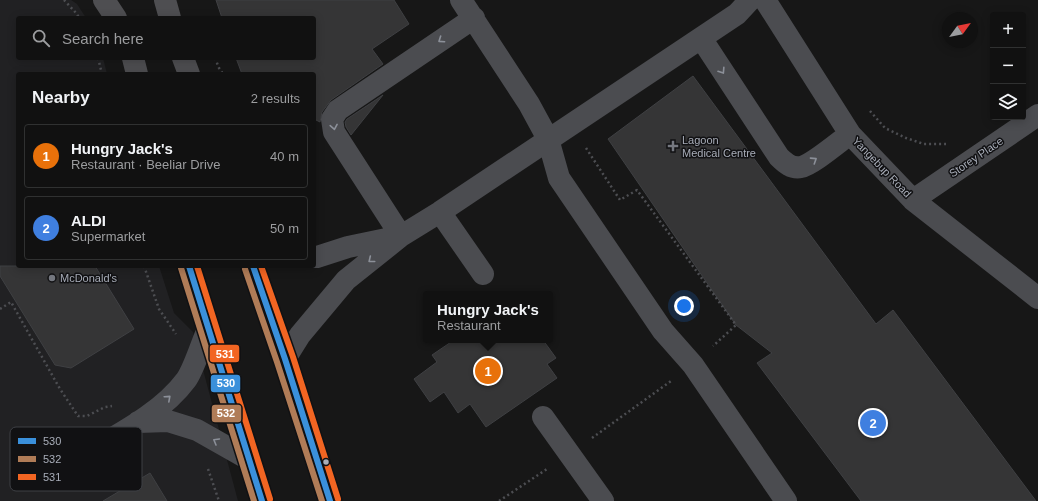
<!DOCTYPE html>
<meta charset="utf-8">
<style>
:root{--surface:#111;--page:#1a1a1a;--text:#f1f3f6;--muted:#9c9d9f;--line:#303131;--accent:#757880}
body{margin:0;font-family:Helvetica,sans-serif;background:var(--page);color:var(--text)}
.controls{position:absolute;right:12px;top:12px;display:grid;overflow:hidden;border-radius:4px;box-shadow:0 2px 10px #0003}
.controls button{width:36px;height:36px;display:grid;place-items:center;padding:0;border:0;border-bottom:1px solid var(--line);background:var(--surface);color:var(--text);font:20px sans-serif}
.compass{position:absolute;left:942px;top:12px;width:36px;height:36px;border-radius:50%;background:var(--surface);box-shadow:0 2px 10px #0003;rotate:57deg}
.you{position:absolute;left:684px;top:306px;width:14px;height:14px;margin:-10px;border:3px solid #fff;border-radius:50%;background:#1a73e8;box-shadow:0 0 0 6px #1a73e833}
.badge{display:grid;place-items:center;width:26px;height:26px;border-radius:50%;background:var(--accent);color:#fff;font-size:13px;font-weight:700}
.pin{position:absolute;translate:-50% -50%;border:2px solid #fff;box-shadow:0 1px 4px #0006}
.popup{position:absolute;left:423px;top:291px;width:130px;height:52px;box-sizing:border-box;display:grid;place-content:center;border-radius:4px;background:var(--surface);filter:drop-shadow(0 1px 3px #0005);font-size:13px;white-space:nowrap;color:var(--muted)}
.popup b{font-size:15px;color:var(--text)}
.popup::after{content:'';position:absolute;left:50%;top:100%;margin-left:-8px;border:8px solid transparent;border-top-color:var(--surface)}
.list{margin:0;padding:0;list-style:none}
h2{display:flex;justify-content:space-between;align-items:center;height:52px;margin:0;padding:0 16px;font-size:17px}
h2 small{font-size:13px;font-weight:400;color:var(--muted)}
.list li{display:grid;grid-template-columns:26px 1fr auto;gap:12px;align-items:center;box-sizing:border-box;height:64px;margin:0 8px 8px;padding:0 8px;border:1px solid var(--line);border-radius:4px}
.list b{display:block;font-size:15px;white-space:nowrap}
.list p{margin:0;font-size:13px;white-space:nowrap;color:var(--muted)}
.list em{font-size:13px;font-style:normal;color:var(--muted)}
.icon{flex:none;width:22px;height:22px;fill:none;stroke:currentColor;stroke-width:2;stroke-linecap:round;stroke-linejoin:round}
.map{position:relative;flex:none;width:1038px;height:501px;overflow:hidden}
.search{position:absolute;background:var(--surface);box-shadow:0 2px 10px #0003;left:16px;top:16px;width:300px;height:44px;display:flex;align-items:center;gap:10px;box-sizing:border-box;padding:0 14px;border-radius:4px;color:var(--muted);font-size:15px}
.panel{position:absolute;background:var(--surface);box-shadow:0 2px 10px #0003;left:16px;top:72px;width:300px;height:196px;border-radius:4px}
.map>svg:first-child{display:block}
.built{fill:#212123}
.building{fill:#353536;stroke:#3f4043}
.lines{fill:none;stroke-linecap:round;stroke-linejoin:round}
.path{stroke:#4d4e52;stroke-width:2.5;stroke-dasharray:2 3;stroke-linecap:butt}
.minor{stroke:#4b4c50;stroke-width:22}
.highway{stroke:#4e4e51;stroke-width:22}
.bus-1-casing{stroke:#111113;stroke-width:9}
.bus-2-casing{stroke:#111113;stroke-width:9}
.bus-3-casing{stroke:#111113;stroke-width:9}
.bus-1{stroke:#3a90db;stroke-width:6}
.bus-2{stroke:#b07c57;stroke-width:6}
.bus-3{stroke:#f26522;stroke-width:6}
.oneway{stroke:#8c9099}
.poi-dot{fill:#757880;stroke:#111113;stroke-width:1.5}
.bus-dot{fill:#a8adb8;stroke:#111113;stroke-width:1.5}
.labels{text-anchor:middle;stroke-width:3;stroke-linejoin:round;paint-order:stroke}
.poi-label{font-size:11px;fill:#a8adb8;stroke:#111113;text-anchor:start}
.street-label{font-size:11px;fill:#a8adb8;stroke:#111113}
.key{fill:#111113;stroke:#3e4045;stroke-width:1}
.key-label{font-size:11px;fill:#a8adb8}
.line-badge{stroke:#111113;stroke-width:1.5}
.badge-label{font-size:11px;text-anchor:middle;font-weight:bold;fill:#fff}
</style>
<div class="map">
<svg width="1038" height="501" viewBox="0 0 1038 501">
<rect width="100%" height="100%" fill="#171717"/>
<path class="built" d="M0,0H71L77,4L86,18H18V58H103L107,74H18V266H159L174,313L193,332L238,501H0Z"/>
<path class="building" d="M216,0H394L409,24L372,49L383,64L331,100L322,112L320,122L314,119V74H242L236,58H314V18H222Z
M693,76L876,324L893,310L1036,501H861L757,363L772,353L736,325L608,139Z
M383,95L351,135L346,127L345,122L347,119Z
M0,266H95L134,329L71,368L55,365L0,276Z
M454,340H543L556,358L547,364L557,378L486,427L470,404L458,413L444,392L430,402L414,379L437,362L432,355Z
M150,473L167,501H103Z"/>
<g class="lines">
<path class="path" d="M64,0L77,14L79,18
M98,58L102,74
M215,58L219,68L223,74
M870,111L885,128L906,138L924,144H946
M586,148L620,200L637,190L736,325L713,346
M144,266L159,309L176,334
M0,309L11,302L60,389L78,416H87L105,407L112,406
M592,438L671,381
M208,469L219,501
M499,501L547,469"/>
<path class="minor" d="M461,0L529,104L548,139L559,178L663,331L693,365L786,501
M765,0L850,134L913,200L1038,298
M701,38L779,157C785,163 792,169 801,167C812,165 840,141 850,134
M913,200L1038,115
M440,212L483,274
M401,236L334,132L332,119L338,110L474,18
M314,257H317L348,247L396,237
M285,359L300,335L346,280L401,236L440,212L737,14L750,0
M543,417L603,501
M138,422L168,421L197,430L250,460
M77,459C113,437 160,415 186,380C194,369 202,342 208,329"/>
<path class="highway" d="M104,0L116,18
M165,0L170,18
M133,58L137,74
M183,58L189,74
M189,266L250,460L262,501
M253,266L285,359L330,501"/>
<defs>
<path id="bus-1" d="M189,266L262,501
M253,266L285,359L330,501"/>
<path id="bus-2" d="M181,268L254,501
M245,269L277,362L322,501"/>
<path id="bus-3" d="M197,266L270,499
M261,266L293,357L338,499"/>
</defs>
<use href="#bus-1" class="bus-1-casing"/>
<use href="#bus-2" class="bus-2-casing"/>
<use href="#bus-3" class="bus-3-casing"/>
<use href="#bus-1" class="bus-1"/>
<use href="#bus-2" class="bus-2"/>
<use href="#bus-3" class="bus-3"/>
</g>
<defs><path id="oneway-chevron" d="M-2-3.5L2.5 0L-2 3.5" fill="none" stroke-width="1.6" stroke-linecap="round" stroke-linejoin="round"/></defs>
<g class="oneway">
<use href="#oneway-chevron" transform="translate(441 40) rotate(146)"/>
<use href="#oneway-chevron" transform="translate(722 71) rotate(57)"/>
<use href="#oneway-chevron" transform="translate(334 127) rotate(80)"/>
<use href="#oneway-chevron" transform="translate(814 160) rotate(-33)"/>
<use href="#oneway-chevron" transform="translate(371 260) rotate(141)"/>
<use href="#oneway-chevron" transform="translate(168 398) rotate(-42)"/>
<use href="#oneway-chevron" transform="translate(216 441) rotate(-150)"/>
</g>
<g class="poi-dot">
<path d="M671 140h4v4h4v4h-4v4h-4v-4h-4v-4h4z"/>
<circle cx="52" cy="278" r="4"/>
</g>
<circle class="bus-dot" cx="326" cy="462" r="3.5"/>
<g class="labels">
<g class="poi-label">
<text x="682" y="144">Lagoon<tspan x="682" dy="13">Medical Centre</tspan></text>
<text x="60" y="282">McDonald's</text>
</g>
<g class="street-label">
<text transform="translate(976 157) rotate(-34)" y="4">Storey Place</text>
<text transform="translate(882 167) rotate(46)" y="4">Yangebup Road</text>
</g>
</g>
<rect x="10" y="427" width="132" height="64" rx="6" class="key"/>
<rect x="18" y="438" width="18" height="6" fill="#3a90db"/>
<rect x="18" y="456" width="18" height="6" fill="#b07c57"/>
<rect x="18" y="474" width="18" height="6" fill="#f26522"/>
<g class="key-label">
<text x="43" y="445">530</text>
<text x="43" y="463">532</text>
<text x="43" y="481">531</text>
</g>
<g class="line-badge">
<rect x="209" y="344" width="31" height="19" rx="4" fill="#f26522"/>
<rect x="210" y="374" width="31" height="19" rx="4" fill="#3a90db"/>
<rect x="211" y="404" width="31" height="19" rx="4" fill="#b07c57"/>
</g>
<g class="badge-label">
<text x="225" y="358">531</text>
<text x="226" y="387">530</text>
<text x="226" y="417">532</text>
</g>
</svg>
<div class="controls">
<button>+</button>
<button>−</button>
<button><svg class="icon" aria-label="layers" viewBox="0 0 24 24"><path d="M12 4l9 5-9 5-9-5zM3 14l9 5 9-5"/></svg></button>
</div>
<svg class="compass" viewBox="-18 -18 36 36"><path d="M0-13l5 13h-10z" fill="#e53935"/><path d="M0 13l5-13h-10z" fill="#9c9d9f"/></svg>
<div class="you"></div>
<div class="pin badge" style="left:488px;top:371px;background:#e8710a">1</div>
<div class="popup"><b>Hungry Jack's</b>Restaurant</div>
<div class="pin badge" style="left:873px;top:423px;background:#3f7fe0">2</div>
<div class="search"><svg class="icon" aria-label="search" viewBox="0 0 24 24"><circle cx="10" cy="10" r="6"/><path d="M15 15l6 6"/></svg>Search here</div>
<section class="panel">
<h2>Nearby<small>2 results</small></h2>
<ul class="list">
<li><span class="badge" style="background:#e8710a">1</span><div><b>Hungry Jack's</b><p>Restaurant · Beeliar Drive</p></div><em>40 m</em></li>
<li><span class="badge" style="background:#3f7fe0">2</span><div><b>ALDI</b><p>Supermarket</p></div><em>50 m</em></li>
</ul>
</section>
</div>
